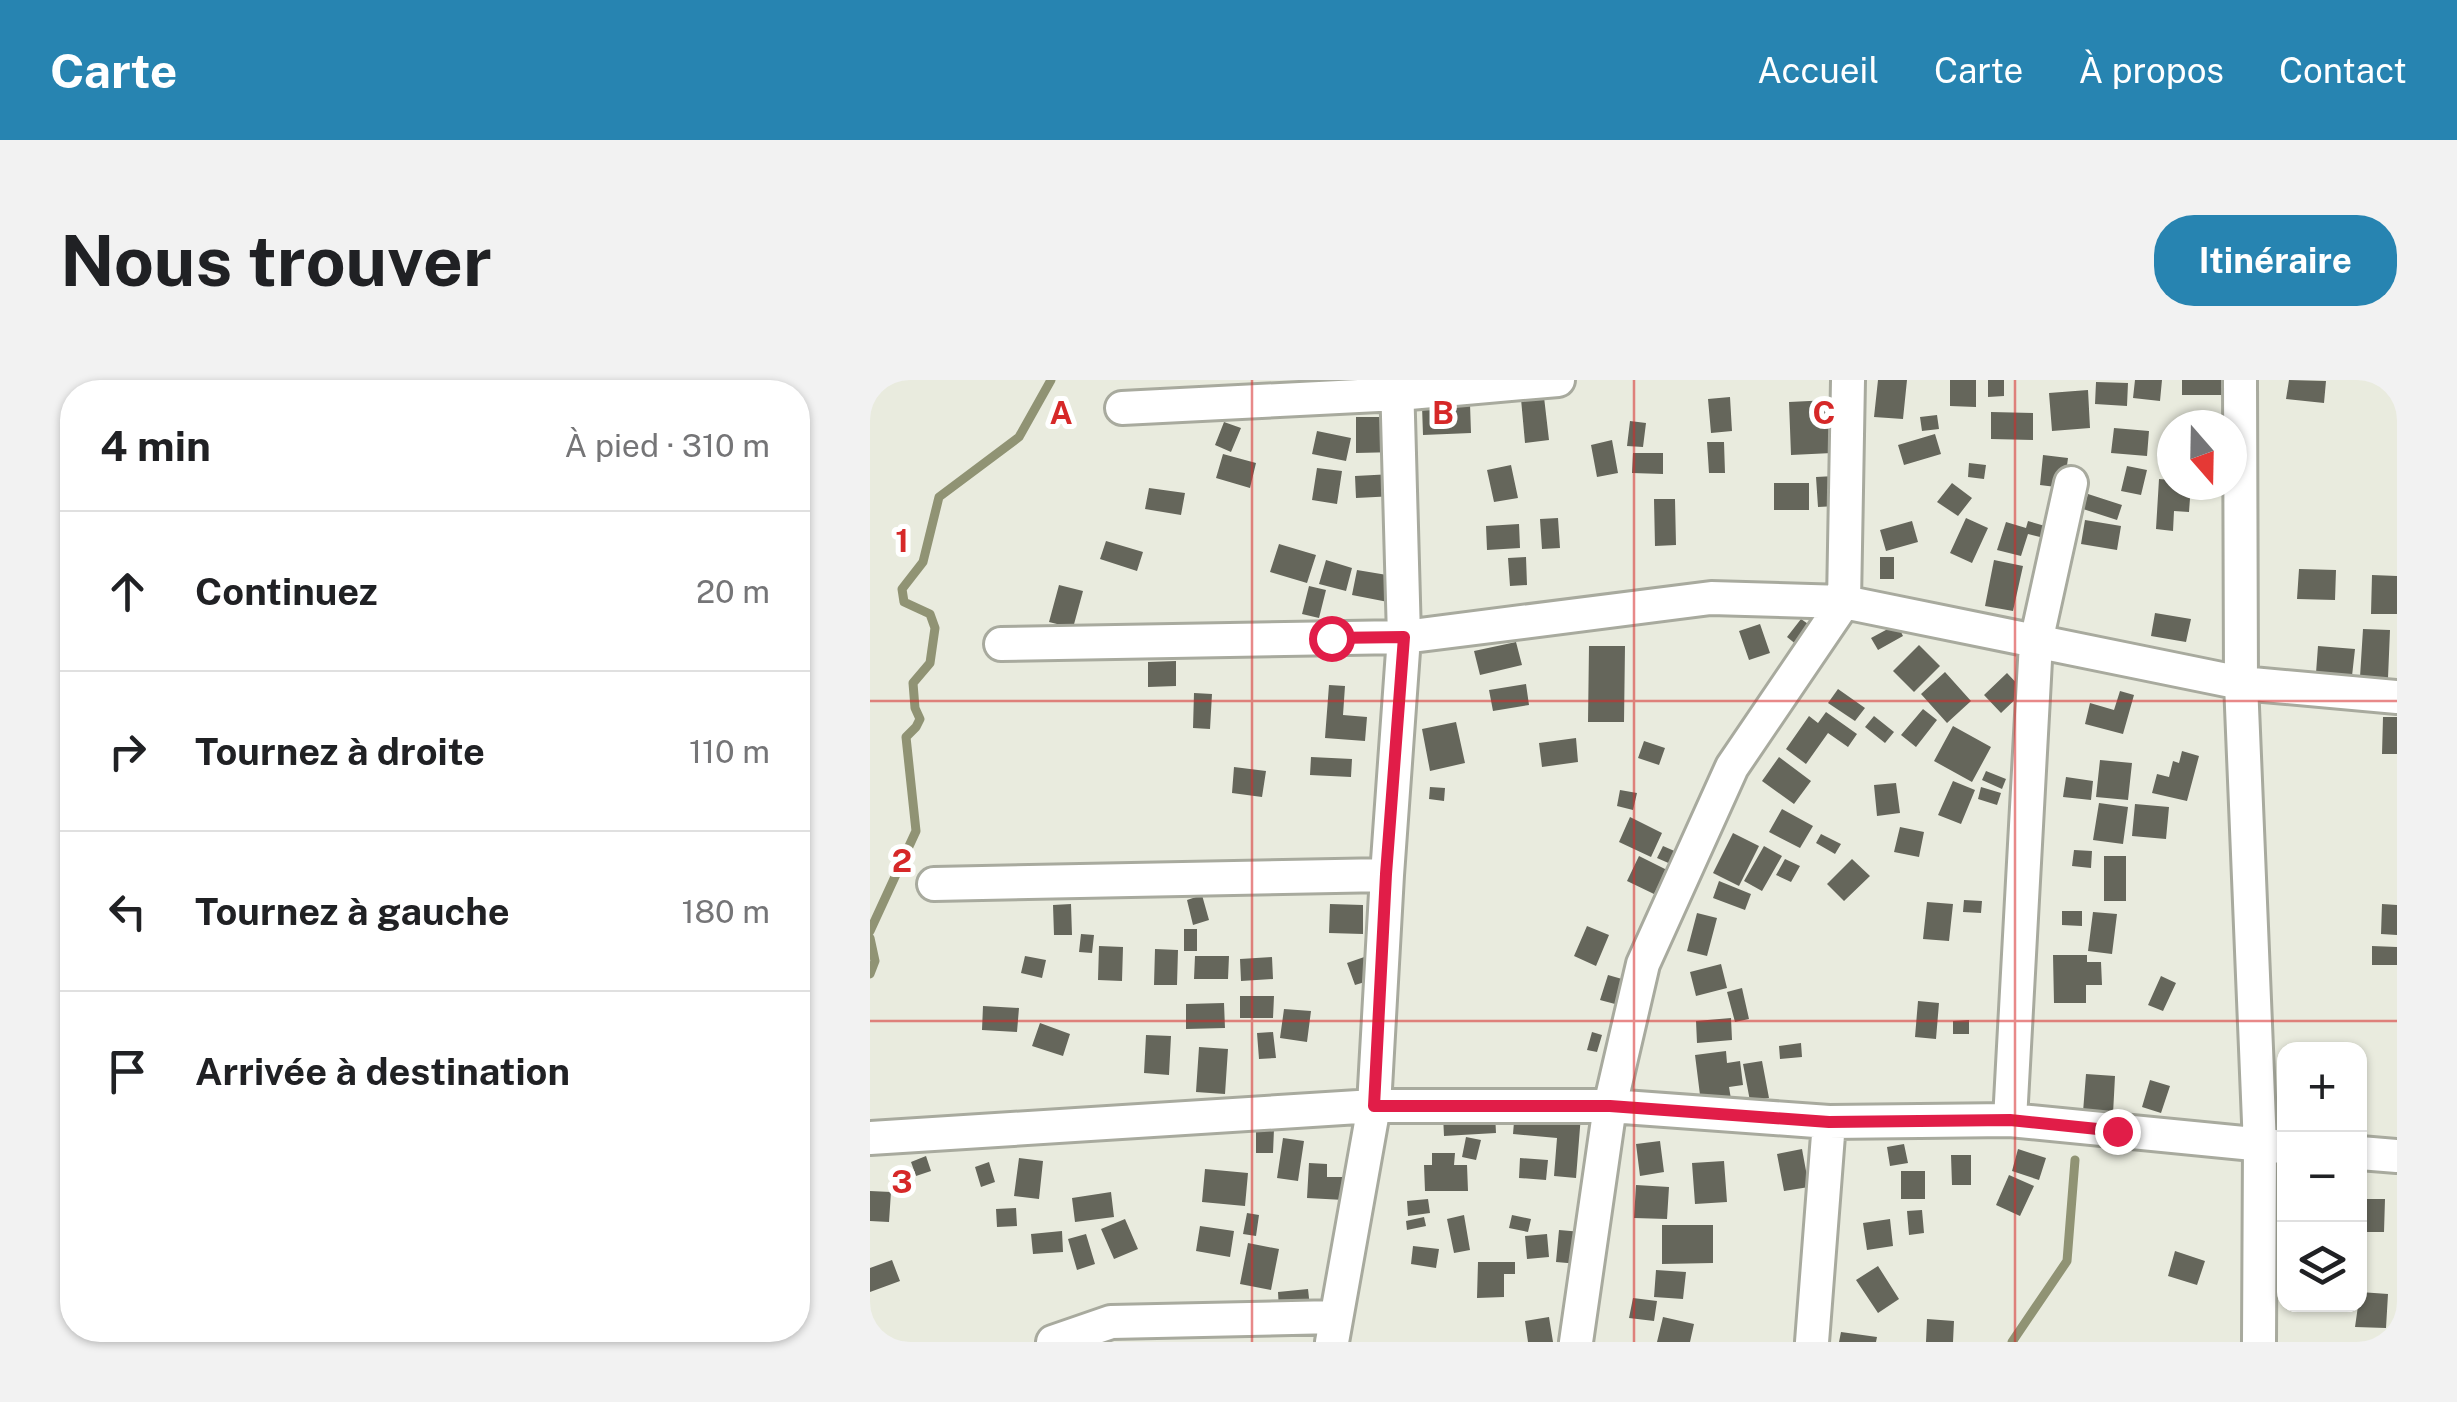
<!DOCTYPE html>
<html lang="fr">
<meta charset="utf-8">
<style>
:root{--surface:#fff;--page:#f2f2f2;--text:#202124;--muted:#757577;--line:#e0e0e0;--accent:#2784b1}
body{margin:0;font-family:"Public Sans",sans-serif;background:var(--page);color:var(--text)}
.controls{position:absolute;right:30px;bottom:30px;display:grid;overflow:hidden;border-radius:20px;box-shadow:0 2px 8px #0004}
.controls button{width:90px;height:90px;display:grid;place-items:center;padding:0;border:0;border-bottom:2px solid var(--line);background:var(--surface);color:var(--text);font:50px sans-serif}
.compass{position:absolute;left:1287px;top:30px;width:90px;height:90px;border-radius:50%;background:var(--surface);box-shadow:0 2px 8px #0004;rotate:160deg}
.stop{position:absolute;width:30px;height:30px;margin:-22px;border:8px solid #e11d48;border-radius:50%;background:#fff}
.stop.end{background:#e11d48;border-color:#fff;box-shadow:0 2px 10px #0008}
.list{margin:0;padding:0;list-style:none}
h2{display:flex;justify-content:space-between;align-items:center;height:130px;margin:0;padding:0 40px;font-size:42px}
h2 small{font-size:32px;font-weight:400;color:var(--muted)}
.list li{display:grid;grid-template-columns:65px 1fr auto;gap:30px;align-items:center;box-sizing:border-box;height:160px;padding:0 40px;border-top:2px solid var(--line)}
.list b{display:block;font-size:38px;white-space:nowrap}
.list em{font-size:32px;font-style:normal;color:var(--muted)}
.icon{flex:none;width:55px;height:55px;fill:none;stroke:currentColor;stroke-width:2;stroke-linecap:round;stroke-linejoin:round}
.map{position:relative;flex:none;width:1527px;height:962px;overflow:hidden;border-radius:40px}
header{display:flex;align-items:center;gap:60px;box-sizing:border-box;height:140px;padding:0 50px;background:var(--accent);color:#fff}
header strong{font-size:48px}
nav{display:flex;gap:55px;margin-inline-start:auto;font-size:35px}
.intro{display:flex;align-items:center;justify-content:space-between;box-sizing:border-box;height:240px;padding:0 60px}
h1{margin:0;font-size:70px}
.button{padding:25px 45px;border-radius:40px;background:var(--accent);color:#fff;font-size:35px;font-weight:700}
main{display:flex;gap:60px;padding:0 60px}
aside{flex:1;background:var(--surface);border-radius:40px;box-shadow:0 2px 8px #0004}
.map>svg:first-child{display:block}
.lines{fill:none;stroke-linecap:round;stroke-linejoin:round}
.stream{stroke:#909374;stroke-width:9}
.building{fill:#65665b}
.minor-casing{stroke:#a8aa9e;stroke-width:38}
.minor{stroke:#fff;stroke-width:32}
.route{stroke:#e11d48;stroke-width:12}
.grid{fill:none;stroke:#d62828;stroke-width:2.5;stroke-opacity:0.55}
.grid-label{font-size:32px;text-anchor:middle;font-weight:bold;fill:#d62828;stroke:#fff;stroke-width:10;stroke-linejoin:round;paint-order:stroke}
</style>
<header>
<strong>Carte</strong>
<nav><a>Accueil</a><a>Carte</a><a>À propos</a><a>Contact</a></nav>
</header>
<div class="intro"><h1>Nous trouver</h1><a class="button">Itinéraire</a></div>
<main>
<aside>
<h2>4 min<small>À pied · 310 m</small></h2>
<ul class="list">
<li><svg class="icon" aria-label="ahead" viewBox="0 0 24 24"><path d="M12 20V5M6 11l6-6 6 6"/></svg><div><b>Continuez</b></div><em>20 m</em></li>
<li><svg class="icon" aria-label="right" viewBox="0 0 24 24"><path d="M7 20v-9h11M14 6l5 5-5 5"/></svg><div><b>Tournez à droite</b></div><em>110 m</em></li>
<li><svg class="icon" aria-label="left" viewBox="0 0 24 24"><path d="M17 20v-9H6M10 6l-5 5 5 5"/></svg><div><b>Tournez à gauche</b></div><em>180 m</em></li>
<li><svg class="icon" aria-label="arrive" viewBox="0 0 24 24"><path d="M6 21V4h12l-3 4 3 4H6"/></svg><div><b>Arrivée à destination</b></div></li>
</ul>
</aside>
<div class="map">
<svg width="1527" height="962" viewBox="0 0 1527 962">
<rect width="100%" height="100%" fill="#e9ebde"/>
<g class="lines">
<path class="stream" d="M0,551L46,451L36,357L46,347L50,339L45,328L43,303L60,283L65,248L60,234L34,222L32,209L53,182L69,117L149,57L181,0
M0,558L5,581L0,594
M1142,962L1197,881L1205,780"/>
</g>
<path class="building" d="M1008,0H1037L1033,39L1004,37Z
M1080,0H1106V27L1080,26Z
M1118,0H1134V16L1118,17Z
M1265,0H1292L1290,21L1263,18Z
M1312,0H1361V15H1312Z
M1419,0L1456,1L1454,23L1416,19Z
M1226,2L1258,3L1257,26L1225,24Z
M1218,10L1220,48L1182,51L1179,13Z
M674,17L679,60L655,63L651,19Z
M860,17L862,51L841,53L838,19Z
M960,20L962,73L921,75L919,22Z
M600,24L601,53L553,55L552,26Z
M1121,32L1163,33V60L1121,59Z
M1067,35L1069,49L1052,51L1050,37Z
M486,37H516L527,72L486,73Z
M760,41L776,43L773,67L757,66Z
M354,42L371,48L361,72L345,65Z
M1244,48L1279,51L1277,76L1241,73Z
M447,51L481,58L476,81L442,74Z
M1065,54L1071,74L1034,85L1028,65Z
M742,60L748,93L727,97L721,65Z
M837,62H854L855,93H839Z
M763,73H793V94L762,93Z
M353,74L386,83L380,108L346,98Z
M1173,75L1198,78L1194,108L1170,105Z
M1099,83L1116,85L1114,99L1098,97Z
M641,85L648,118L624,122L617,90Z
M1257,86L1277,90L1271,115L1251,111Z
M447,88L472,91L467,124L442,120Z
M523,94L525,116L486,118L485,96Z
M965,96L967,126L948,127L946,97Z
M1289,99L1302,100V105H1321L1319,132L1304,131L1303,151L1286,149Z
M904,103H939V130H904Z
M1082,103L1102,118L1088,136L1067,122Z
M279,108L315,113L311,135L275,129Z
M1218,114L1252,125L1247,140L1213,129Z
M784,119H805L806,165L785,166Z
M688,138L690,168L672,169L670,139Z
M1096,138L1118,148L1102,183L1080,173Z
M1215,140L1251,146L1247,170L1211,164Z
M1042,141L1048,162L1016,171L1010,150Z
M1158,141L1182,148L1178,159L1158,154L1151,176L1127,170L1136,142L1156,148Z
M649,144L650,168L617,170L616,146Z
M236,161L273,172L267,191L230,179Z
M409,164L446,175L437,203L400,192Z
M656,177L657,205L640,206L638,178Z
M1010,177H1024V199H1010Z
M456,180L482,188L476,211L449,204Z
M1124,180L1153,186L1143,231L1115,226Z
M1429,189L1466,190L1465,220L1427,219Z
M487,190L523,196L518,222L482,215Z
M1502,195L1527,196V234H1501Z
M189,205L213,211L203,248L179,242Z
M439,206L456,210L449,238L432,234Z
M1285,233L1321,239L1316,262L1281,256Z
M931,239L941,246L927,265L917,257Z
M890,244L900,273L879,280L869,251Z
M1027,244L1033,256L1008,270L1001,258Z
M1493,249L1520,250L1518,298L1490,297Z
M646,262L652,285L610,295L604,271Z
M1049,265L1070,286L1044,312L1023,291Z
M719,266H755L754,342H718Z
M1448,266L1485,269L1482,296L1446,293Z
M306,281V306L278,307V282Z
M1075,292L1101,321L1077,343L1051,314Z
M1137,293L1154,311L1131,333L1114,315Z
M656,304L659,325L623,331L619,310Z
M459,305L475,306L473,335L497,337L495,361L455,358Z
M968,309L995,328L985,341L958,323Z
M1250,311L1264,315L1253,354L1215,344L1220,323L1244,330Z
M324,313L342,314L340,349L323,348Z
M1053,329L1067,340L1046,367L1031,355Z
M956,332L987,354L978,367L958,353L936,384L916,369L939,336L948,343Z
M1004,336L1024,352L1015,363L995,347Z
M1513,337H1527V374H1512Z
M586,342L595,383L560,391L552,349Z
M1083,346L1121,367L1102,402L1064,381Z
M706,358L708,382L672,387L669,363Z
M774,361L795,368L789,385L768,378Z
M1312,371L1329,376L1317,421L1282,413L1287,394L1299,397L1303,381L1309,383Z
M441,377L482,379L481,397L440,395Z
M909,377L941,401L924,424L892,401Z
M1230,380L1262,383L1258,420L1226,417Z
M364,387L396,391L392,417L362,413Z
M1116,391L1136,399L1132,409L1112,400Z
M1196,397L1223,401L1221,420L1193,417Z
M1083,401L1105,410L1091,444L1068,435Z
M1026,403L1030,433L1007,436L1004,405Z
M560,407L575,408L574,421L559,419Z
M1111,407L1131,413L1127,425L1108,419Z
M750,410L767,413L763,430L747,426Z
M1229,423L1258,427L1253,464L1223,460Z
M1265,424L1299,427L1296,459L1262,456Z
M912,429L943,446L930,468L899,452Z
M760,437L792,453L781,477L749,462Z
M1030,447L1054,452L1049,477L1024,472Z
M863,453L889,466L869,506L843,493Z
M951,454L971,464L965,474L946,463Z
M793,466L809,473L803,485L787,478Z
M894,466L912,476L892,511L874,501Z
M1204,470L1222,471L1221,488L1202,486Z
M769,476L797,490L784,514L757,501Z
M1234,476H1256V521H1234Z
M915,479L930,486L921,502L906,495Z
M982,479L1000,496L974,521L957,504Z
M849,501L881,514L875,530L843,518Z
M332,515L339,540L323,545L317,520Z
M1094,520L1112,521L1111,533L1093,532Z
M1057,522L1083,524L1079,561L1053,559Z
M201,524L202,555H184L183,525Z
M460,524L493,525V554L459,553Z
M1512,524L1527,525V555L1511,554Z
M1192,531H1212V546L1192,545Z
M1223,532L1247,534L1242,574L1218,571Z
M827,533L847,538L837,576L817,571Z
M717,546L739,555L726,586L704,576Z
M314,549H327V571H314Z
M211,554L224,555L222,573L209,572Z
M229,566L253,567L252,601L228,600Z
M1502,566L1527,567V585H1502Z
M285,569L308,570L307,605H284Z
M500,575L508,598L485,605L477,583Z
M1183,575H1217V582H1231L1232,605H1216V623H1184Z
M155,576L176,580L172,598L151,593Z
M325,576H359L358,599H324Z
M402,577L403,599L371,601L370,579Z
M851,584L857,608L826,616L820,592Z
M738,595L752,599L745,624L730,620Z
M1291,596L1306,603L1293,631L1278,625Z
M872,608L879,639L865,642L857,612Z
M370,616H404L403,638H370Z
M1048,621L1069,623L1066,659L1045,657Z
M354,623L355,648L316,649V624Z
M113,626L149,628L147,652L112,650Z
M414,629L441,631L437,662L410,658Z
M861,638L862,660L827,663L826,641Z
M1099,640V654H1083V641Z
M170,643L200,654L193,676L162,666Z
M403,652L406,678L389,679L387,653Z
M722,652L732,655L727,672L717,670Z
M276,655L301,656L299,695L274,693Z
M931,663L932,677L910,679L909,666Z
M329,667L358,669L355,714L326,712Z
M856,671L857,683L870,681L873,705L859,707L861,719L831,723L825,675Z
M892,681L899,718L880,721L873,684Z
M1216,694L1245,696L1243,734L1213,732Z
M1280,700L1300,706L1291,733L1272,727Z
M645,730L711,735L706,798L684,796L687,758L643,754Z
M625,733L626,753L574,756L573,735Z
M386,749H404L403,773H386Z
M596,757L611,760L606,780L592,777Z
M413,758L434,761L428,801L407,798Z
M790,761L794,792L770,796L766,764Z
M1034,764L1038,783L1020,786L1017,767Z
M932,769L939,807L914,811L907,774Z
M1148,769L1176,778L1169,800L1142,791Z
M562,773H585L584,785H597L598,811H555L554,785H562Z
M1081,775H1101V805H1082Z
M56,776L61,791L46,796L41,782Z
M149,778L173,781L169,819L144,816Z
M650,778L678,780L676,800L649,798Z
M854,781L857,822L825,824L822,783Z
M119,782L125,802L111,807L105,787Z
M439,783L457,784V797H475L474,820L437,818Z
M335,789L378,793L375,826L332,822Z
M1031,791H1055V819H1031Z
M1139,795L1164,806L1150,836L1126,825Z
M766,805L799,807L797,839L764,838Z
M0,811L21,812L19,842L0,841Z
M241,812L244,837L205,842L202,818Z
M558,819L560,833L538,836L537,821Z
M1490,819H1515L1514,852H1490Z
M146,828L147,846L127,847L126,829Z
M1052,830L1054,853L1039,855L1037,831Z
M377,833L389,835L386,856L373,854Z
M594,835L600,870L584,873L577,839Z
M642,835L661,839L658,852L639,848Z
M554,837L556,846L537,850L536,841Z
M255,839L268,869L244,879L231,849Z
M1020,839L1023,866L997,870L993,843Z
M792,845H843V883L792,884Z
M330,846L364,851L360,877L326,871Z
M689,850L712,852L709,884L686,882Z
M192,851L193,872L163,874L161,854Z
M216,854L225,884L207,890L198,859Z
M677,854L679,877L657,879L655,856Z
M378,863L409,869L401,910L370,904Z
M543,866L569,869L566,888L541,884Z
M1305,871L1335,881L1327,905L1298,896Z
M22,880L30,901L0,912V888Z
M608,882H645V894H634V917L607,918Z
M1008,886L1029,919L1008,933L986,900Z
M786,890L816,892L813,919L784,917Z
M438,909L440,927L409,930L408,912Z
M1490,912L1518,914L1516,948L1485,947Z
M763,918L787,921L784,941L759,938Z
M679,937L683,962H658L655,941Z
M793,937L824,944L820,962H787Z
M1057,939L1084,941L1083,962H1056Z
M971,952L1007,957L1006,962H969Z"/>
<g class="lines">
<defs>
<path id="minor" d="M1370,0L1371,303L1390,766L1389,962
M252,28L528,14L688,0
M131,264L534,257L841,218L974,222L1371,303L1527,317
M64,504L517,495
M1140,740L1166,262L1201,103
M0,758L504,726H740L959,742L1140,740L1414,767
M1490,773L1527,776
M183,962L241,942L466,937
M462,962L504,726L517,495L534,257L527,0
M706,962L740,726L773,584L862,387L974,222L978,0
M942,962L959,742"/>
</defs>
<use href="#minor" class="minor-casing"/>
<use href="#minor" class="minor"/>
</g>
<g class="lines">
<path class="route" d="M461,258L534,257L516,494L504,726H740L959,742L1140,740L1247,751"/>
</g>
<path class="grid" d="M382,0V962M764,0V962M1145,0V962M0,321H1527M0,641H1527"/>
<g class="grid-label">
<text x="191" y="44">A</text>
<text x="573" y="44">B</text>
<text x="954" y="44">C</text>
<text x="32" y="172">1</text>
<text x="32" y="492">2</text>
<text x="32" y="813">3</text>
</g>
</svg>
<div class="controls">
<button>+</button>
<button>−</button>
<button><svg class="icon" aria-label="layers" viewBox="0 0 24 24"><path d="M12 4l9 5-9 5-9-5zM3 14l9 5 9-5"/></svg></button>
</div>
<svg class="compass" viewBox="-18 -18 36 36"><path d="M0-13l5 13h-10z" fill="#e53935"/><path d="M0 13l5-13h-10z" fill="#757577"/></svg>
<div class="stop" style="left:461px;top:258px"></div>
<div class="stop end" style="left:1247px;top:751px"></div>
</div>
</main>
